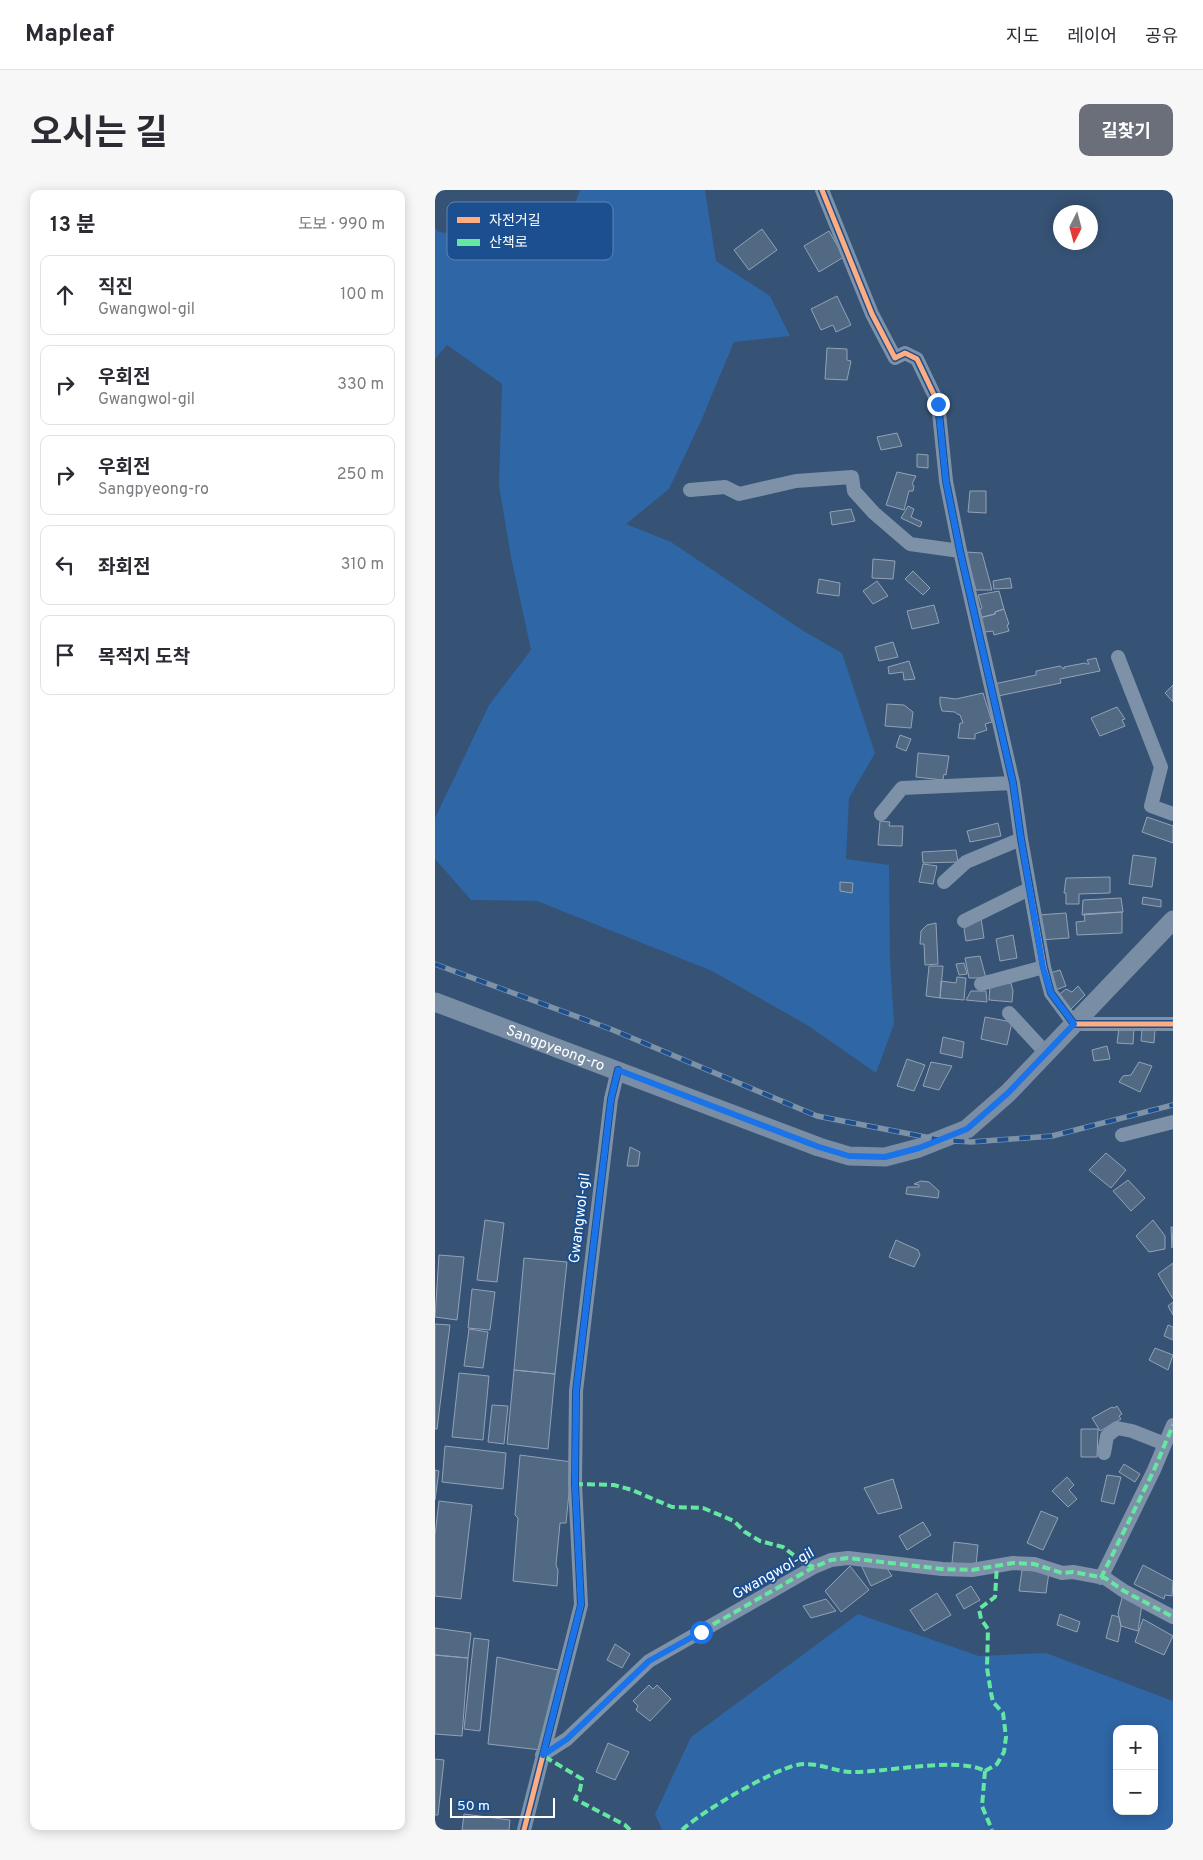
<!DOCTYPE html>
<html lang="ko">
<meta charset="utf-8">
<style>
:root{--surface:#fff;--page:#f7f7f7;--text:#2b2b33;--muted:#7c7c81;--line:#e1e1e2;--accent:#6b6f79}
body{margin:0;font-family:Overpass,"Noto Sans KR",sans-serif;background:var(--page);color:var(--text)}
.controls{position:absolute;right:15px;bottom:15px;display:grid;overflow:hidden;border-radius:10px;box-shadow:0 2px 12px #0003}
.controls button{width:45px;height:45px;display:grid;place-items:center;padding:0;border:0;border-bottom:1px solid var(--line);background:var(--surface);color:var(--text);font:25px sans-serif}
.compass{position:absolute;left:618px;top:15px;width:45px;height:45px;border-radius:50%;background:var(--surface);box-shadow:0 2px 12px #0003;rotate:186deg}
.scale{position:absolute;left:15px;bottom:12px;width:105px;box-sizing:border-box;padding-left:5px;border:2px solid #fff;border-top:0;font-size:14px;line-height:18px;white-space:nowrap;color:#fff;-webkit-text-stroke:4px #1b4f8f;paint-order:stroke}
.stop{position:absolute;width:15px;height:15px;margin:-11px;border:4px solid #1a73e8;border-radius:50%;background:#fff}
.stop.end{background:#1a73e8;border-color:#fff;box-shadow:0 1px 5px #0008}
.list{margin:0;padding:0;list-style:none}
h2{display:flex;justify-content:space-between;align-items:center;height:65px;margin:0;padding:0 20px;font-size:21px}
h2 small{font-size:16px;font-weight:400;color:var(--muted)}
.list li{display:grid;grid-template-columns:32px 1fr auto;gap:15px;align-items:center;box-sizing:border-box;height:80px;margin:0 10px 10px;padding:0 10px;border:1px solid var(--line);border-radius:10px}
.list b{display:block;font-size:19px;white-space:nowrap}
.list p{margin:0;font-size:16px;white-space:nowrap;color:var(--muted)}
.list em{font-size:16px;font-style:normal;color:var(--muted)}
.icon{flex:none;width:28px;height:28px;fill:none;stroke:currentColor;stroke-width:2;stroke-linecap:round;stroke-linejoin:round}
.map{position:relative;flex:none;width:738px;height:1640px;overflow:hidden;border-radius:10px}
header{display:flex;align-items:center;gap:30px;box-sizing:border-box;height:70px;padding:0 25px;background:var(--surface);border-bottom:1px solid var(--line)}
header strong{font-size:24px}
nav{display:flex;gap:28px;margin-inline-start:auto;font-size:18px}
.intro{display:flex;align-items:center;justify-content:space-between;box-sizing:border-box;height:120px;padding:0 30px}
h1{margin:0;font-size:35px}
.button{padding:12px 22px;border-radius:10px;background:var(--accent);color:#fff;font-size:18px;font-weight:700}
main{display:flex;gap:30px;padding:0 30px}
aside{flex:1;background:var(--surface);border-radius:10px;box-shadow:0 2px 12px #0003}
.map>svg:first-child{display:block}
.green{fill:#2f66a5;fill-rule:evenodd}
.building{fill:#526984;stroke:#92a2b6}
.lines{fill:none;stroke-linecap:round;stroke-linejoin:round}
.minor{stroke:#7d92a8;stroke-width:14}
.secondary{stroke:#798da4;stroke-width:19}
.rail-casing{stroke:#7e92a7;stroke-width:5.5}
.rail{stroke:#1b4f8f;stroke-width:4;stroke-dasharray:11;stroke-linecap:butt}
.quiet{stroke:#66e7a1;stroke-width:4;stroke-dasharray:8 4;stroke-linecap:butt}
.cycleway-casing{stroke:#1b4f8f;stroke-width:8}
.cycleway{stroke:#ffac80;stroke-width:5}
.route{stroke:#1a73e8;stroke-width:6}
.labels{text-anchor:middle;stroke-width:4;stroke-linejoin:round;paint-order:stroke}
.street-label{font-size:15px;fill:#fff;stroke:#1b4f8f}
.key{fill:#1b4f8f;stroke:#5f84b1;stroke-width:1}
.key-label{font-size:14px;fill:#fff}
</style>
<header>
<strong>Mapleaf</strong>
<nav><a>지도</a><a>레이어</a><a>공유</a></nav>
</header>
<div class="intro"><h1>오시는 길</h1><a class="button">길찾기</a></div>
<main>
<aside>
<h2>13 분<small>도보 · 990 m</small></h2>
<ul class="list">
<li><svg class="icon" aria-label="ahead" viewBox="0 0 24 24"><path d="M12 20V5M6 11l6-6 6 6"/></svg><div><b>직진</b><p>Gwangwol-gil</p></div><em>100 m</em></li>
<li><svg class="icon" aria-label="right" viewBox="0 0 24 24"><path d="M7 20v-9h11M14 6l5 5-5 5"/></svg><div><b>우회전</b><p>Gwangwol-gil</p></div><em>330 m</em></li>
<li><svg class="icon" aria-label="right" viewBox="0 0 24 24"><path d="M7 20v-9h11M14 6l5 5-5 5"/></svg><div><b>우회전</b><p>Sangpyeong-ro</p></div><em>250 m</em></li>
<li><svg class="icon" aria-label="left" viewBox="0 0 24 24"><path d="M17 20v-9H6M10 6l-5 5 5 5"/></svg><div><b>좌회전</b></div><em>310 m</em></li>
<li><svg class="icon" aria-label="arrive" viewBox="0 0 24 24"><path d="M6 21V4h12l-3 4 3 4H6"/></svg><div><b>목적지 도착</b></div></li>
</ul>
</aside>
<div class="map">
<svg width="738" height="1640" viewBox="0 0 738 1640">
<rect width="100%" height="100%" fill="#365274"/>
<path class="green" d="M145,0H270L281,71L335,106L355,146L299,152L266,231L234,299L191,334L236,352L367,440L407,463L440,563L414,608L411,669L454,675L455,771L459,834L441,883L372,835L277,781L102,711L36,710L0,669V628L54,515L96,460L76,367L64,296L67,194L12,155L0,169V38L4,42L92,52L137,21Z
M423,1424L544,1466L611,1463L738,1511V1640H227L220,1624L256,1547ZM682,1539H719V1621H682Z"/>
<path class="building" d="M327,39L342,60L314,80L299,60Z
M394,41L409,67L384,82L369,56Z
M402,106L416,135L401,142L398,135L386,140L376,119Z
M392,158L412,159V170L416,171L412,190L390,189Z
M462,243L467,256L446,260L442,247Z
M482,264L493,265V278L482,277Z
M462,282L481,286L477,294L479,296L478,301H474L469,320L451,315Z
M535,301H551V323L533,322Z
M473,316L479,319L476,327L487,332L485,337L466,328Z
M416,319L420,331L397,335L395,322Z
M530,362L547,363L557,400H541Z
M438,369L460,371L458,389L437,388Z
M478,381L495,398L488,405L470,389Z
M575,388L577,398L559,399L558,391Z
M384,389L405,393L404,406L382,403Z
M442,391L453,406L438,414L428,401Z
M564,401L569,419L560,422V424L544,428L543,420L547,418L543,405Z
M499,415L504,433L477,439L472,421Z
M569,419L574,434L572,435L574,441L559,445L558,441L550,442L544,428L560,424V422Z
M458,452L463,467L444,471L440,457Z
M661,468L665,481L625,489L626,493L563,506L559,494L601,485V481L625,476L629,479V477L650,473L652,474H654L652,470Z
M474,471L480,489L469,490L468,482L454,484L453,477Z
M738,495V512L730,503Z
M548,503L557,532L550,534L552,540L540,544V549L523,548L525,533H528L525,525L522,524L520,522L507,521L505,514V507L521,509Z
M452,514L469,515L478,522L476,538L450,536Z
M682,517L690,529L687,530L690,536L665,546L656,528Z
M465,545L476,549L471,561L461,557Z
M483,563L514,566L511,585L509,584L508,590L481,587Z
M712,627L738,636V653L707,642Z
M445,631L455,632L454,636H468L467,656L443,655Z
M563,633L566,646L535,652L532,641Z
M521,660L523,672L488,673L487,662Z
M698,665L721,668L717,697L694,694Z
M488,674L502,676L498,694L484,692Z
M675,687V703L644,704V714H631V703H629L631,688Z
M405,692L418,693L417,703L405,701Z
M708,707L726,710V717L707,714Z
M686,708L688,722L647,725L648,710Z
M687,722V743L642,745L641,732L650,731L649,724Z
M631,723L634,748L605,750L603,725Z
M546,728L549,748L531,751L529,739L535,732Z
M501,733L503,774L490,775L489,754H485L486,741L492,735Z
M578,745L582,768L565,771L561,749Z
M545,766L551,788H534L530,768Z
M529,773L532,784L524,785L521,774Z
M494,776H508L505,808L491,806Z
M625,780L631,796L618,801L612,784Z
M522,787L531,788L529,810L505,808L506,791L521,793Z
M576,793L578,801L577,812L554,810L555,796Z
M643,796L650,805L635,820L622,806L631,799L637,802Z
M536,801H551L552,812L531,810Z
M550,827L577,832L572,855L546,849Z
M684,838H699L698,854L682,853Z
M707,839L720,840L719,853L706,851Z
M508,847L529,852L527,868L505,863Z
M672,856L675,869L659,871L657,860Z
M472,869L490,875L479,901L462,896Z
M496,872L517,876L504,900L488,896Z
M704,872L717,876L705,902L684,892L688,886L696,885Z
M195,957L205,962L203,976H192Z
M671,963L691,980L676,998L654,980Z
M693,990L710,1008L696,1021L678,1001Z
M486,991L494,992L504,1001L503,1008L471,1004L472,997H484V995L479,994Z
M50,1030L69,1033L62,1092L42,1090Z
M718,1030L730,1046V1059L714,1062L701,1046Z
M736,1037H738L737,1058Z
M461,1050L483,1060L485,1065L479,1077L454,1067Z
M4,1065L29,1067L22,1130L0,1127Z
M89,1068L132,1072L120,1184L79,1180Z
M738,1073V1109L723,1084Z
M37,1099L60,1102L55,1140L33,1138Z
M738,1112V1125L733,1116Z
M0,1134L15,1135L2,1239H0Z
M733,1135L738,1137V1150L729,1146Z
M34,1139L53,1142L48,1178L29,1176Z
M720,1158L738,1165L733,1180L714,1170Z
M79,1180L120,1184L113,1259L72,1254Z
M24,1183L54,1186L48,1250L17,1247Z
M57,1215L73,1216L69,1254L53,1252Z
M682,1216L687,1224L684,1226L686,1229L665,1241L657,1228L677,1217L679,1218Z
M646,1239H663L662,1267H646Z
M10,1256L71,1263L68,1299L7,1292Z
M85,1265L137,1272L131,1333H125L121,1375L123,1380L122,1396L78,1391L83,1328L80,1325Z
M689,1274L705,1284L700,1292L684,1282Z
M0,1280L4,1281L0,1310Z
M672,1285L686,1287L679,1314L666,1311Z
M632,1287L639,1295L634,1300L642,1309L633,1317L617,1301Z
M458,1289L467,1318L443,1324L429,1298Z
M4,1311L37,1315L26,1409L0,1406V1345Z
M606,1321L623,1328L608,1360L592,1353Z
M488,1332L496,1345L472,1360L464,1346Z
M519,1352L543,1355L541,1376L517,1373Z
M426,1375L451,1377L457,1386L436,1396Z
M708,1375L738,1391L737,1406L730,1405L729,1409L699,1394Z
M415,1376L434,1400L406,1422L390,1401Z
M587,1380L614,1382L611,1403L584,1401Z
M536,1396L545,1410L529,1419L521,1405Z
M502,1403L516,1425L489,1441L475,1420Z
M688,1404L707,1414L703,1441L686,1436L683,1423Z
M391,1409L401,1421L376,1428L368,1416Z
M625,1424L645,1432L642,1442L622,1435Z
M677,1425L684,1427L686,1436L683,1452L671,1448Z
M708,1429L738,1446L729,1465L700,1452Z
M0,1438L36,1443L33,1468L0,1465Z
M39,1448L54,1450L45,1541L29,1539Z
M180,1454L195,1464L187,1478L172,1470Z
M0,1465L33,1468L27,1546L0,1544Z
M62,1467L123,1480L106,1560L53,1554Z
M214,1495L218,1499L222,1495L236,1509L215,1531L201,1520L203,1516L198,1511Z
M173,1553L194,1562L180,1590L161,1582Z
M0,1569L9,1570L3,1625H0Z
M29,1624L75,1630L74,1640H27Z"/>
<g class="lines">
<path class="minor" d="M387,0L437,124L460,168L470,163L482,169L503,213L511,291L525,361L578,593L586,649L609,777L616,803L639,834H738
M255,300L290,297L304,304L361,291L417,287L419,301L439,323L475,354L525,361
M683,467L726,577L716,616L738,624
M446,624L467,598L578,593
M509,692L531,672L586,649
M529,731L594,699
M546,794L609,777
M574,823L611,863
M687,945L738,932
M669,1263L672,1246L682,1238L697,1241L730,1254
M666,1388L719,1280L738,1235
M107,1565L132,1549L214,1471L379,1377L396,1370L413,1368L507,1379L537,1380L578,1373L599,1374L627,1383L638,1382L670,1388L689,1401L738,1427
M89,1640L146,1415L140,1294L141,1201L176,909L183,880"/>
<path class="secondary" id="s1" d="M0,812L384,957L414,966L450,967L484,958L532,939L573,903L738,730"/>
<defs>
<path id="rail" d="M0,774L178,840L382,926L506,950L536,952L617,946L738,915"/>
</defs>
<use href="#rail" class="rail-casing"/>
<use href="#rail" class="rail"/>
<path class="quiet" d="M140,1294L179,1295L197,1300L237,1317L268,1318L299,1331L310,1342L325,1351L348,1357L369,1373L379,1377
M666,1388L719,1280L738,1235
M550,1581L562,1574L569,1562L571,1547L568,1523L558,1512L556,1503L552,1478L553,1439L546,1429L544,1419L560,1407L562,1375
M550,1581L547,1616L557,1640
M195,1640L190,1635L140,1609L145,1600L147,1589L107,1565L132,1549L214,1471L379,1377L396,1370L413,1368L507,1379L537,1380L578,1373L599,1374L627,1383L638,1382L670,1388L689,1401L738,1427
M247,1640C266,1622 337,1580 362,1575C379,1571 398,1581 415,1582C450,1583 522,1566 550,1581"/>
<defs>
<path id="cycleway" d="M387,0L437,124L460,168L470,163L482,169L503,213L511,291L525,361L578,593L586,649L609,777L616,803L639,834H738
M89,1640L146,1415L140,1294L141,1201L176,909L183,880"/>
</defs>
<use href="#cycleway" class="cycleway-casing"/>
<use href="#cycleway" class="cycleway"/>
</g>
<g class="lines">
<path class="route" d="M266,1442L214,1471L132,1549L108,1565L146,1414L140,1294L141,1201L176,909L183,880L384,957L414,966L450,967L484,958L532,939L573,903L639,834L616,803L608,777L586,649L578,593L525,361L511,292L503,214"/>
</g>
<g class="labels">
<g class="street-label">
<text dy="5" stroke="none"><textPath href="#s1" startOffset="129">Sangpyeong-ro</textPath></text>
<text transform="translate(144 1028) rotate(-83)" y="5">Gwangwol-gil</text>
<text transform="translate(338 1383) rotate(-29)" y="5">Gwangwol-gil</text>
</g>
</g>
<rect x="12" y="12" width="166" height="58" rx="8" class="key"/>
<rect x="22" y="27" width="23" height="6" fill="#ffac80"/>
<rect x="22" y="49" width="23" height="7" fill="#66e7a1"/>
<g class="key-label">
<text x="54" y="35">자전거길</text>
<text x="54" y="57">산책로</text>
</g>
</svg>
<div class="controls">
<button>+</button>
<button>−</button>
</div>
<svg class="compass" viewBox="-18 -18 36 36"><path d="M0-13l5 13h-10z" fill="#e53935"/><path d="M0 13l5-13h-10z" fill="#7c7c81"/></svg>
<div class="scale">50 m</div>
<div class="stop" style="left:266px;top:1442px"></div>
<div class="stop end" style="left:503px;top:214px"></div>
</div>
</main>
